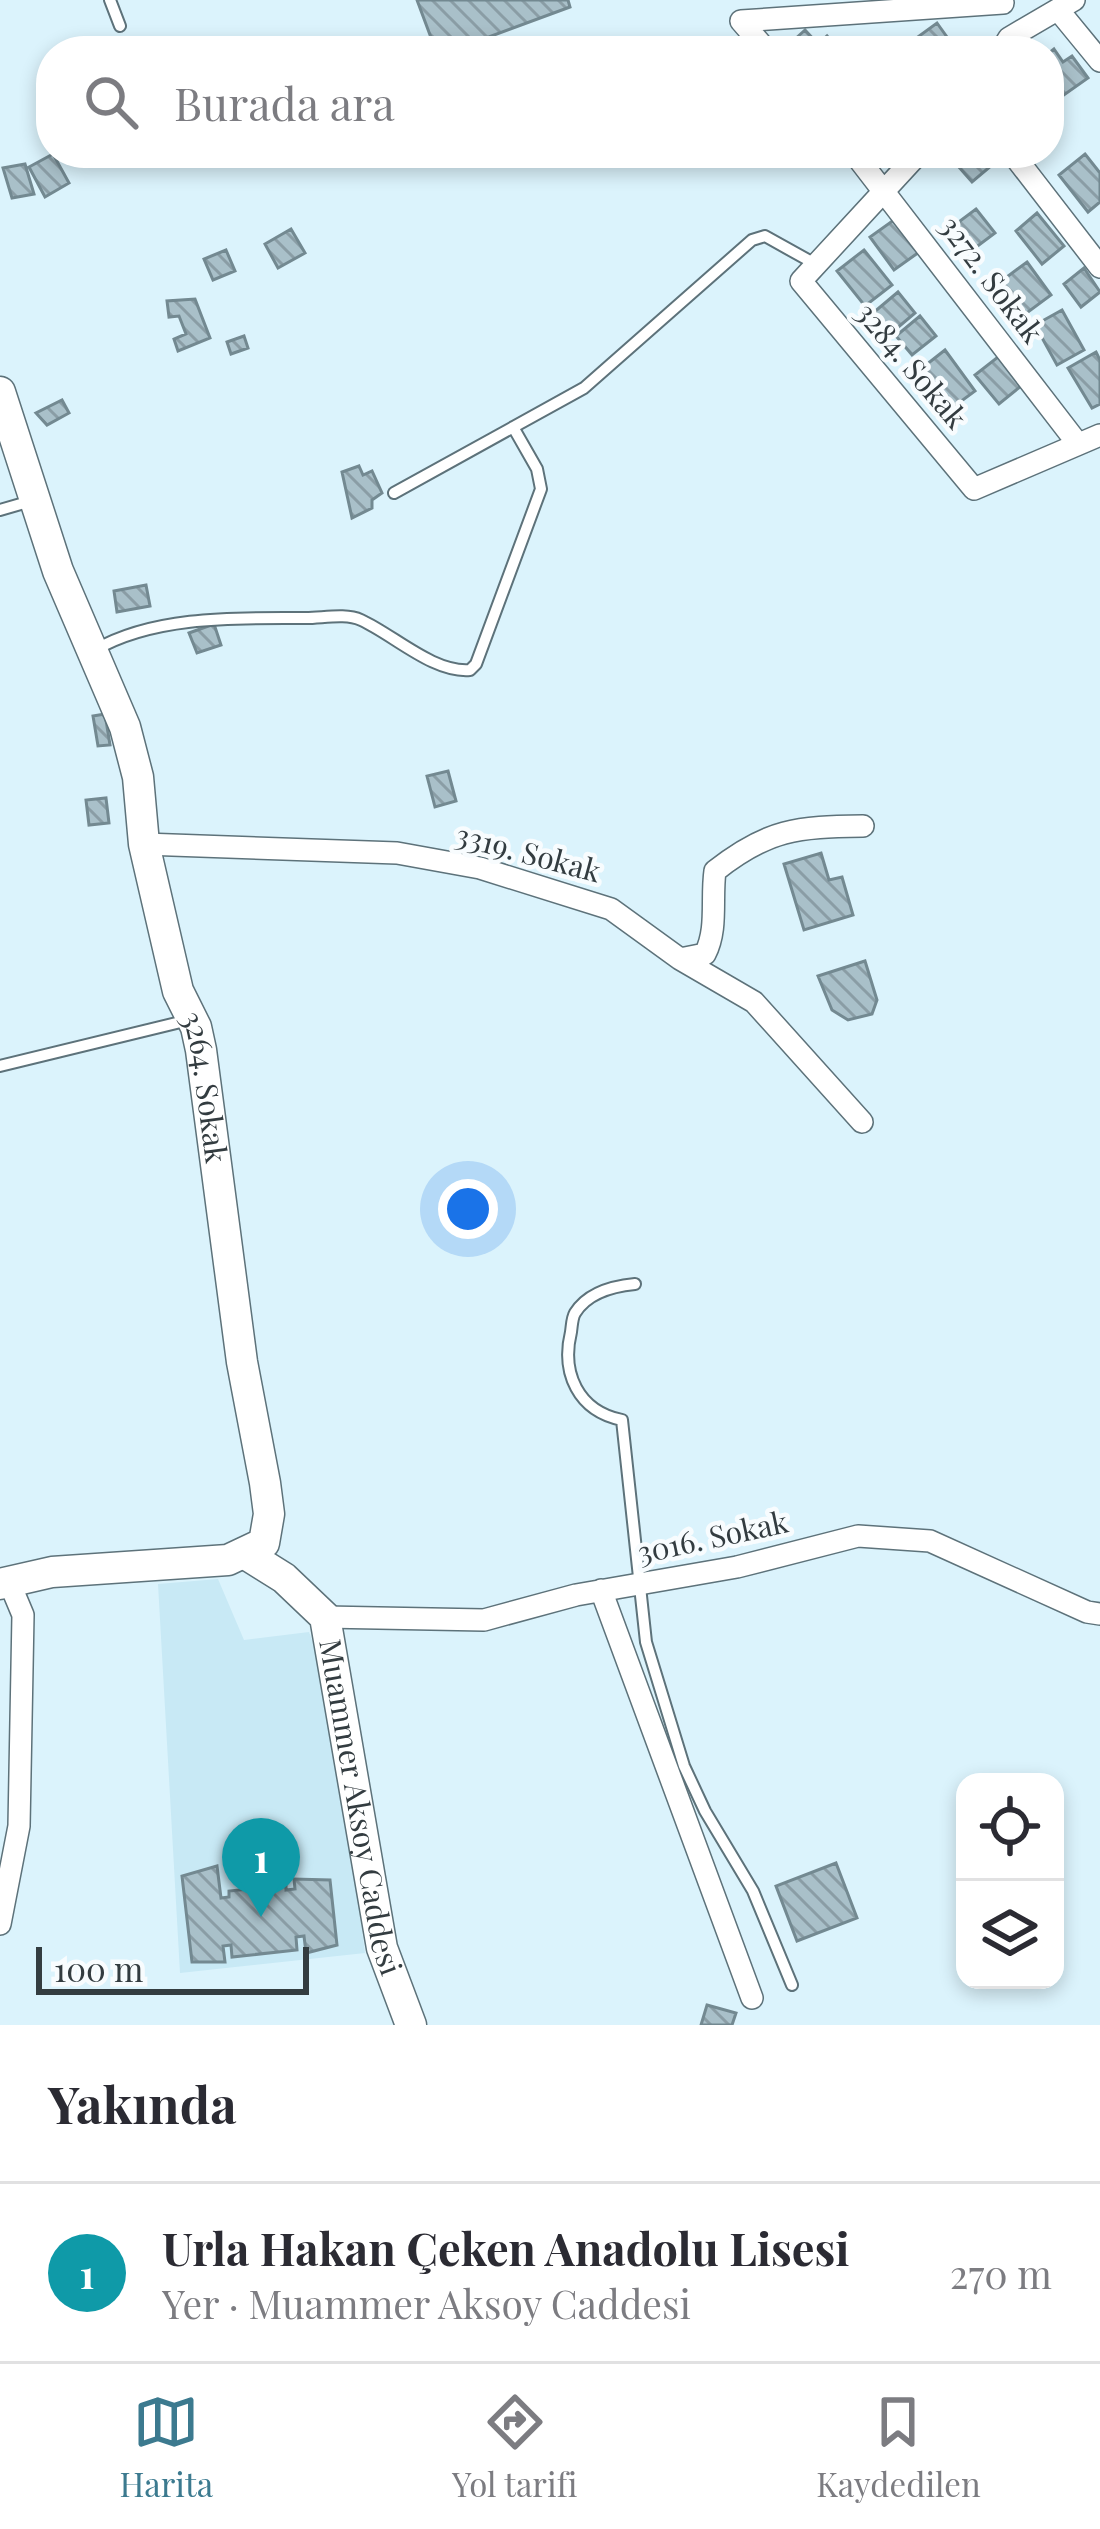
<!DOCTYPE html>
<html lang="tr">
<meta charset="utf-8">
<style>
:root{--surface:#fff;--page:#f7f7f7;--text:#2b2b33;--muted:#7c7c81;--line:#e1e1e2;--accent:#3c7a8f}
body{margin:0;font-family:"Playfair Display",serif;background:var(--page);color:var(--text)}
.controls{position:absolute;right:36px;bottom:36px;display:grid;overflow:hidden;border-radius:24px;box-shadow:0 6px 18px #0003}
.controls button{width:108px;height:108px;display:grid;place-items:center;padding:0;border:0;border-bottom:3px solid var(--line);background:var(--surface);color:var(--text);font:60px sans-serif}
.scale{position:absolute;left:36px;bottom:30px;width:273px;box-sizing:border-box;padding-left:12px;border:6px solid #333c40;border-top:0;font-size:33px;line-height:42px;white-space:nowrap;color:#333c40;-webkit-text-stroke:9px #f8fcfe;paint-order:stroke}
.you{position:absolute;left:468px;top:1209px;width:42px;height:42px;margin:-30px;border:9px solid #fff;border-radius:50%;background:#1a73e8;box-shadow:0 0 0 18px #1a73e833}
.badge{display:grid;place-items:center;width:78px;height:78px;border-radius:50%;background:var(--accent);color:#fff;font-size:39px;font-weight:700}
.pin{position:absolute;translate:-50% -99px;filter:drop-shadow(0 3px 6px #0008)}
.pin::after{content:'';position:absolute;top:63px;width:42px;height:36px;background:inherit;clip-path:polygon(0 0,100% 0,50% 100%)}
.list{margin:0;padding:0;list-style:none}
h2{display:flex;justify-content:space-between;align-items:center;height:156px;margin:0;padding:0 48px;font-size:51px}
h2 small{font-size:39px;font-weight:400;color:var(--muted)}
.list li{display:grid;grid-template-columns:78px 1fr auto;gap:36px;align-items:center;box-sizing:border-box;height:180px;padding:0 48px;border-top:3px solid var(--line)}
.list b{display:block;font-size:45px;white-space:nowrap}
.list p{margin:0;font-size:39px;white-space:nowrap;color:var(--muted)}
.list em{font-size:39px;font-style:normal;color:var(--muted)}
.icon{flex:none;width:66px;height:66px;fill:none;stroke:currentColor;stroke-width:2;stroke-linecap:round;stroke-linejoin:round}
.map{position:relative;flex:none;width:1100px;height:2025px;overflow:hidden}
.search{position:absolute;background:var(--surface);box-shadow:0 6px 18px #0003;left:36px;right:36px;top:36px;height:132px;display:flex;align-items:center;gap:30px;box-sizing:border-box;padding:0 42px;border-radius:48px;color:var(--muted);font-size:45px}
.sheet{height:336px;background:var(--surface)}
nav{display:flex;justify-content:space-around;align-items:center;box-sizing:border-box;height:168px;border-top:3px solid var(--line);background:var(--surface);font-size:33px;color:var(--muted)}
nav a{display:grid;justify-items:center;gap:6px}
nav .on{color:var(--accent)}
.map>svg:first-child{display:block}
.built{fill:#c8e9f5}
.building{fill:url(#building-back-hatch);stroke:#738991;stroke-width:3}
.lines{fill:none;stroke-linecap:round;stroke-linejoin:round}
.lane-casing{stroke:#5d727a;stroke-width:14}
.street-casing{stroke:#5d727a;stroke-width:24}
.secondary-casing{stroke:#5d727a;stroke-width:33}
.lane{stroke:#fff;stroke-width:10}
.street{stroke:#fff;stroke-width:21}
.secondary{stroke:#fff;stroke-width:30}
.labels{text-anchor:middle;stroke-width:9;stroke-linejoin:round;paint-order:stroke}
.street-label{font-size:30px;fill:#333c40;stroke:#f8fcfe}
</style>
<div class="map">
<svg width="1100" height="2025" viewBox="0 0 1100 2025">
<defs>
<pattern id="building-back-hatch" width="6" height="6" patternUnits="userSpaceOnUse" patternTransform="scale(3)"><rect width="6" height="6" fill="#a9c0c9"/><path d="M-1 5l2 2M0 0l6 6M5-1l2 2" fill="none" stroke="#8a9da5"/></pattern>
</defs>
<rect width="100%" height="100%" fill="#dbf3fc"/>
<path class="built" d="M218,1579L244,1640L309,1632L331,1692L365,1953L180,1973L158,1584Z"/>
<path class="building" d="M417,0H568L570,7L451,51H436Z
M937,23L957,51H907L904,47Z
M805,30L818,44L827,36L840,51H782Z
M135,41L137,51L88,50Z
M1054,49L1063,62L1072,56L1088,78L1061,97L1049,80V53Z
M955,153H992L998,160L972,182L950,157Z
M53,154L69,183L45,197L29,167Z
M1085,154L1100,173V202L1088,212L1059,175Z
M25,164L34,194L12,198L3,168Z
M976,209L995,233L971,251L952,227Z
M1037,213L1064,246L1042,264L1016,231Z
M898,217L922,250L894,270L870,237Z
M291,229L305,253L278,268L265,244Z
M226,250L235,271L213,280L204,259Z
M864,250L892,285L865,306L837,271Z
M1027,262L1051,295L1024,315L1000,282Z
M1084,268L1100,292L1081,307L1064,284Z
M898,292L915,313L890,334L873,313Z
M195,299L210,338L178,351L174,339L186,334L179,316L169,317L167,301Z
M1062,310L1084,350L1057,365L1035,325Z
M920,316L936,336L912,355L896,336Z
M244,336L248,348L231,354L227,342Z
M945,350L975,391L952,408L922,368Z
M1096,352L1100,360V404L1092,408L1068,368Z
M1003,353L1026,382L999,404L975,375Z
M62,400L69,413L47,425L36,413Z
M359,466L363,475L372,471L382,493L372,500V508L352,518L342,472Z
M146,585L150,606L117,612L114,591Z
M214,624L221,645L197,653L189,633Z
M105,714L110,745L98,746L93,716Z
M448,771L456,801L435,807L427,776Z
M106,798L109,823L89,825L86,800Z
M821,853L829,880L842,877L853,915L804,930L784,864Z
M865,961L877,1000L872,1014L848,1020L832,1010L818,976Z
M836,1863L857,1918L797,1941L776,1886Z
M217,1866L221,1898L229,1897V1891L286,1885V1890L295,1889L294,1879L330,1880L337,1945L306,1953L304,1936L296,1937L297,1950L232,1957L231,1945L223,1946L225,1962H192L182,1876Z
M707,2005L736,2013L732,2025H701Z"/>
<g class="lines">
<defs>
<path id="lane" d="M110,0L120,26
M394,493L584,388L752,240L765,236L817,265
M0,510L31,501
M95,650C155,615 239,618 306,618C323,618 346,613 361,620C394,635 433,673 470,670L476,664L541,489L537,469L513,427
M0,1066L189,1020
M635,1284C614,1286 588,1292 575,1313C572,1318 572,1325 571,1332C561,1373 578,1411 622,1420L646,1642L684,1766L705,1811L753,1891L792,1985"/>
<path id="street" d="M1059,11L1100,61
M741,21L1003,3
M741,21L767,51
M1001,51L1009,38L1074,0
M854,153L1078,444
M919,153L801,281L974,489L1100,435
M1012,153L1100,267
M144,844L397,853L480,868L611,909L680,959L705,954C718,929 711,899 715,871C768,829 797,827 863,826
M680,959L754,1002L862,1122
M601,1590L752,1998
M325,1617L484,1620L576,1595L737,1567L858,1536L930,1541L1087,1612L1100,1614
M0,1924L19,1826L23,1615L10,1584"/>
<g id="secondary">
<path id="s1" d="M0,392L58,571L125,727L138,777L144,844L178,991L196,1027L201,1050L242,1362L265,1483L269,1514L264,1543L228,1560L52,1572L0,1584"/>
<path id="s2" d="M244,1553L284,1578L325,1617L382,1948L411,2025"/>
</g>
</defs>
<use href="#lane" class="lane-casing"/>
<use href="#street" class="street-casing"/>
<use href="#secondary" class="secondary-casing"/>
<use href="#lane" class="lane"/>
<use href="#street" class="street"/>
<use href="#secondary" class="secondary"/>
</g>
<g class="labels">
<g class="street-label">
<text transform="translate(991 280) rotate(53)" y="10">3272. Sokak</text>
<text transform="translate(911 366) rotate(50)" y="10">3284. Sokak</text>
<text transform="translate(528 854) rotate(15)" y="10">3319. Sokak</text>
<text dy="10" stroke="none"><textPath href="#s1" startOffset="729">3264. Sokak</textPath></text>
<text transform="translate(713 1538) rotate(-12)" y="10">3016. Sokak</text>
<text dy="10" stroke="none"><textPath href="#s2" startOffset="297">Muammer Aksoy Caddesi</textPath></text>
</g>
</g>
</svg>
<div class="controls">
<button><svg class="icon" aria-label="locate" viewBox="0 0 24 24"><circle cx="12" cy="12" r="6"/><path d="M12 2v4M12 18v4M2 12h4M18 12h4"/></svg></button>
<button><svg class="icon" aria-label="layers" viewBox="0 0 24 24"><path d="M12 4l9 5-9 5-9-5zM3 14l9 5 9-5"/></svg></button>
</div>
<div class="scale">100 m</div>
<div class="you"></div>
<div class="pin badge" style="left:261px;top:1917px;background:#0f9aa8">1</div>
<div class="search"><svg class="icon" aria-label="search" viewBox="0 0 24 24"><circle cx="10" cy="10" r="6"/><path d="M15 15l6 6"/></svg>Burada ara</div>
</div>
<section class="sheet">
<h2>Yakında<small></small></h2>
<ul class="list">
<li><span class="badge" style="background:#0f9aa8">1</span><div><b>Urla Hakan Çeken Anadolu Lisesi</b><p>Yer · Muammer Aksoy Caddesi</p></div><em>270 m</em></li>
</ul>
</section>
<nav>
<a class="on"><svg class="icon" aria-label="map" viewBox="0 0 24 24"><path d="M3 6l6-2 6 2 6-2v14l-6 2-6-2-6 2zM9 4v14M15 6v14"/></svg>Harita</a>
<a><svg class="icon" aria-label="directions" viewBox="0 0 24 24"><path d="M12 3l9 9-9 9-9-9zM9 14v-3h6M13 9l2 2-2 2"/></svg>Yol tarifi</a>
<a><svg class="icon" aria-label="saved" viewBox="0 0 24 24"><path d="M7 4h10v16l-5-4-5 4z"/></svg>Kaydedilen</a>
</nav>
